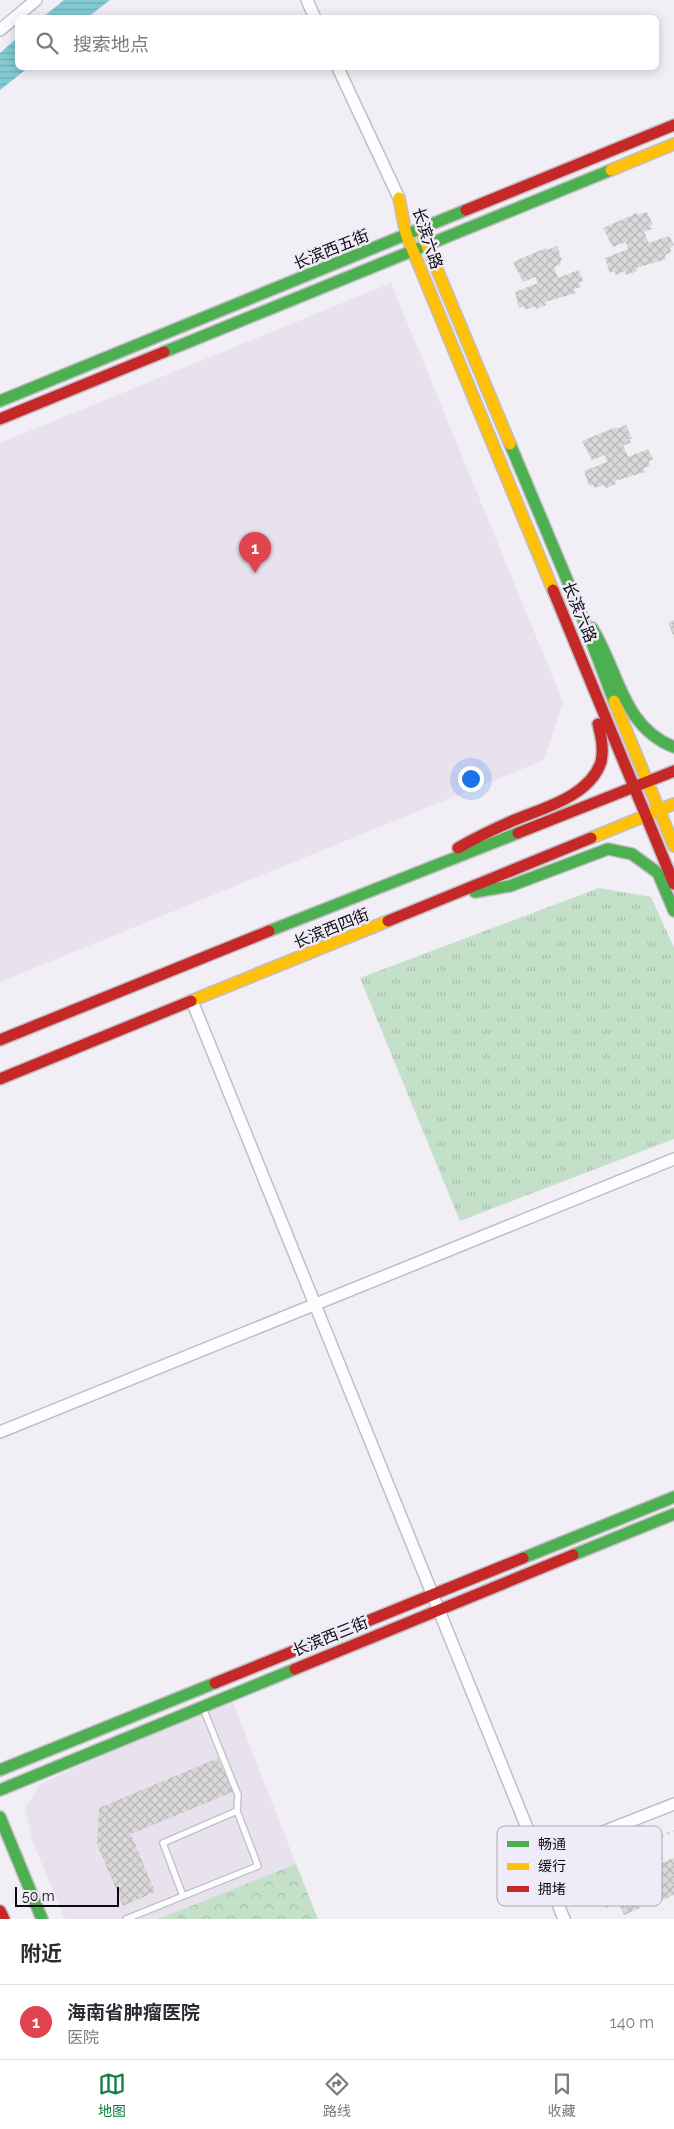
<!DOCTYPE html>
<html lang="zh">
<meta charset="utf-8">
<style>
:root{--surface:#fff;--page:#f2f2f3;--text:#2b2b33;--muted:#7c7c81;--line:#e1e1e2;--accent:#0b8043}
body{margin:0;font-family:Raleway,"Noto Sans SC",sans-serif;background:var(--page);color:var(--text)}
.scale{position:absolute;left:15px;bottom:12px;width:104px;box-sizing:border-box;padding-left:5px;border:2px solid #0c0a0e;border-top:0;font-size:14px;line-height:18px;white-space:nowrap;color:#0c0a0e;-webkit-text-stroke:4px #f0ebf8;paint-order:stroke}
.you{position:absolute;left:470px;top:778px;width:18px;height:18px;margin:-12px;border:4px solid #fff;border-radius:50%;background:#1a73e8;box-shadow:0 0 0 8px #1a73e833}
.badge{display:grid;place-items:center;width:32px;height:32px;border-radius:50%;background:var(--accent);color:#fff;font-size:16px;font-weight:700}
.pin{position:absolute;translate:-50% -41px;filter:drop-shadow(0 1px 2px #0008)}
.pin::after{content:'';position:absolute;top:26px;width:18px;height:15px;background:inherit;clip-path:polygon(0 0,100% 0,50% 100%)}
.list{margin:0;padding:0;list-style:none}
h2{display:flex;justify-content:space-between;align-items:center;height:65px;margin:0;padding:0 20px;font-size:21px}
h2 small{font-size:16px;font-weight:400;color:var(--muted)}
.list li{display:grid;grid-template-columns:32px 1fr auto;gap:15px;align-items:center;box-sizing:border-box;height:75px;padding:0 20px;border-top:1px solid var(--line)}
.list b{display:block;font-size:19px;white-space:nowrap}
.list p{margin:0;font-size:16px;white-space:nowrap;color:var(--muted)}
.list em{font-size:16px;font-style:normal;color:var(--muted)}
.icon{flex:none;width:28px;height:28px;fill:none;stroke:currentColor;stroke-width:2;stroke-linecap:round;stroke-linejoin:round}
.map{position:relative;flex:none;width:674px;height:1919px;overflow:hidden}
.search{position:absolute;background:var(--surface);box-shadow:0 2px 12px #0003;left:15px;right:15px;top:15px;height:55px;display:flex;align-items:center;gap:12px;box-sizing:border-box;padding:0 18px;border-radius:8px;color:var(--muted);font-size:19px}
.sheet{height:140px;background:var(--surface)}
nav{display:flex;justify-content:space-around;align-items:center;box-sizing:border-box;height:70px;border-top:1px solid var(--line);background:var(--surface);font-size:14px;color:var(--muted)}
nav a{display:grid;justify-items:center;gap:2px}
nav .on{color:var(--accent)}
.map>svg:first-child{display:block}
.built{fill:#e8e2ef}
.grass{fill:url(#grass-tufts)}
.park{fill:url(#park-crowns)}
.water{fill:url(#water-rules)}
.building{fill:url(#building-cross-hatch)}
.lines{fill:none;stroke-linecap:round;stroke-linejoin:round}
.lane-casing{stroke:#c1bec4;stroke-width:8}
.street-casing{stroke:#c1bec4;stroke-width:14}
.fast-casing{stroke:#c1bec4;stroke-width:14}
.slow-casing{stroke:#c1bec4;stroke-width:14}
.jam-casing{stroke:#c1bec4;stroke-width:14}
.path{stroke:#d2d1d3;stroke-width:2.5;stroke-dasharray:2.5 4;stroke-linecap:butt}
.lane{stroke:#fdfcfe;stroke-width:5.5}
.street{stroke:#fdfcfe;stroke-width:11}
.fast{stroke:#4caf50;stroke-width:11}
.slow{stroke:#ffc107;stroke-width:11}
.jam{stroke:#c62828;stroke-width:11}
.labels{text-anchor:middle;stroke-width:5;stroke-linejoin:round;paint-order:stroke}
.street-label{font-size:16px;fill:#0c0a0e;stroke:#f0ebf8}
.key{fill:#f0ebf8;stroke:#aca8b2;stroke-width:1}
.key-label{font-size:14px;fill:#0c0a0e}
</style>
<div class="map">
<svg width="674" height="1919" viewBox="0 0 674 1919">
<defs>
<pattern id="grass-tufts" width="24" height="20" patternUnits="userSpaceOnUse" patternTransform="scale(1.25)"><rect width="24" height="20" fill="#c4e0c9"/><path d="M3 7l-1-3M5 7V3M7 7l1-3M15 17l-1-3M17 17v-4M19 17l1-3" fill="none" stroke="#a7bfab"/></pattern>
<pattern id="park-crowns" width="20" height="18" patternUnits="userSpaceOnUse" patternTransform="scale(1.25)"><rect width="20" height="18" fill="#c4e0c9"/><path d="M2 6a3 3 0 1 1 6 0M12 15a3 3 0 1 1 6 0" fill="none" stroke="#a7bfab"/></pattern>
<pattern id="water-rules" width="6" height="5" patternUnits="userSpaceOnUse" patternTransform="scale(1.25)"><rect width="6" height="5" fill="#84cad3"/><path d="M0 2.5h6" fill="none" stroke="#71acb4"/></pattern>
<pattern id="building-cross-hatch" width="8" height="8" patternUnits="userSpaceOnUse" patternTransform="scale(1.25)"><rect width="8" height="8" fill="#dad7d8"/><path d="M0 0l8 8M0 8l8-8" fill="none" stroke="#bab7b8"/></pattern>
</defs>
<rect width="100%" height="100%" fill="#f1eef5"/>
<path class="built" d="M391,283L563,702L544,760L0,982V443Z
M231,1697L296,1864L158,1919H65L33,1843L25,1808L40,1784Z"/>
<path class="grass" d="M599,888L651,897L674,948V1139L460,1221L360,978Z"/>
<path class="park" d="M296,1864L318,1919H158Z"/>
<path class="water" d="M64,0H110L88,17H43Z
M17,38L18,68H28L0,90V53Z"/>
<path class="building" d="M647,212L653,225L650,226L652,229L644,232L649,243L669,236L674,245L670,248L671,252L665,255L666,259L636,268L637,271L626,275L625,271L616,275L614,271L610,273L605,258L628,249L626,242L613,247L603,228L637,213L638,215Z
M557,246L562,260L560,261L561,264L554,267L558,278L578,270L584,281L579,282L581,287L574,289L576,293L545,302L546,305L536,309L535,306L525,310L524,306L519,308L515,292L538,283L535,277L523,282L513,262L546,248L547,250Z
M626,425L632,439H629L631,443L623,445L628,457L648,449L653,459L649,461L650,466L644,468L645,472L615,481L616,484L606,488L604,485L595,488L593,485L589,486L584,471L607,462L605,455L592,460L582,441L616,427L617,429Z
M674,620V637L668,623Z
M218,1758L233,1792L131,1834L155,1892L123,1906L97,1844L99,1808Z
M674,1858V1895L662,1900L660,1894L637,1903L640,1908L624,1915L619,1903L606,1908L599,1890Z"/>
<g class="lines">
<defs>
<path id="lane" d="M183,1896L163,1843L237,1811
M126,1919L258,1866L237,1811L238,1795L203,1708"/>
<path id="street" d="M307,0L315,18
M0,30L36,0
M338,68L399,198
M192,1001L564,1919
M0,1432L674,1159
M539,1857L674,1804"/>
<path id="fast" d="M164,352L611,170
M0,401L466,210
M510,444L578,606L614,701
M592,628C619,671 622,727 674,747
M475,892L510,886L608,849L632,854L658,873L674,911
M269,931L518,833
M573,1555L674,1514
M523,1558L674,1497
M0,1770L215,1683
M0,1790L295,1669
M0,1817L42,1919"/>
<path id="slow" d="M611,170L674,144
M399,198L406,234L553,590
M423,236L510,444
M614,701L674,846
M591,838L674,804
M191,1001L388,921"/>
<path id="jam" d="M466,210L674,125
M0,419L164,352
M553,590L674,884
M518,833L674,771
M458,848C475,838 492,830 510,822C539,809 589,798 601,762C604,749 601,736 598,724
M388,921L591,838
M0,1040L269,931
M0,1079L191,1001
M295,1669L573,1555
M215,1683L523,1558
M0,1911L4,1919"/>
</defs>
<use href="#lane" class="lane-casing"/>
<use href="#street" class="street-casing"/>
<use href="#fast" class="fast-casing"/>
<use href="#slow" class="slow-casing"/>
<use href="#jam" class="jam-casing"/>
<path class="path" d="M595,1863L674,1831"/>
<use href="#lane" class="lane"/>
<use href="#street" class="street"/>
<use href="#fast" class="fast"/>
<use href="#slow" class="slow"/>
<use href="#jam" class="jam"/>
</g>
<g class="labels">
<g class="street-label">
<text transform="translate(428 238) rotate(72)" y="6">长滨六路</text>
<text transform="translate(331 249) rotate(-22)" y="6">长滨西五街</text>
<text transform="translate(580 612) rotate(68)" y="6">长滨六路</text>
<text transform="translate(331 928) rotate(-22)" y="6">长滨西四街</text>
<text transform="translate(330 1636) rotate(-22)" y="6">长滨西三街</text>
</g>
</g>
<rect x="497" y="1826" width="165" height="80" rx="8" class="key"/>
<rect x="507" y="1841" width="22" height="6" fill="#4caf50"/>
<rect x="507" y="1863" width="22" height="7" fill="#ffc107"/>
<rect x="507" y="1886" width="22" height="6" fill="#c62828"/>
<g class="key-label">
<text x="538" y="1849">畅通</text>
<text x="538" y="1871">缓行</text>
<text x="538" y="1894">拥堵</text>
</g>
</svg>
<div class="scale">50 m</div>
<div class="you"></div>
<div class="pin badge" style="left:255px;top:573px;background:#e0444e">1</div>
<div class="search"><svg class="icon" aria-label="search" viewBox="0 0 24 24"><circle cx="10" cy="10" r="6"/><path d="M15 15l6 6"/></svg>搜索地点</div>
</div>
<section class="sheet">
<h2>附近<small></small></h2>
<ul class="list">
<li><span class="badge" style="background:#e0444e">1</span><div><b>海南省肿瘤医院</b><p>医院</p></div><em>140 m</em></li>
</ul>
</section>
<nav>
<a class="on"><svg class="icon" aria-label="map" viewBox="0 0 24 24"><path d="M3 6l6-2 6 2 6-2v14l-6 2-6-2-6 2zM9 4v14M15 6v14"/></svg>地图</a>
<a><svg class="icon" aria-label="directions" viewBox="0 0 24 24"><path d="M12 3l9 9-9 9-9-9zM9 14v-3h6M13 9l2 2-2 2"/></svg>路线</a>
<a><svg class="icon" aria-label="saved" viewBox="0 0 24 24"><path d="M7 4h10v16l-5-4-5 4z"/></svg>收藏</a>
</nav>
